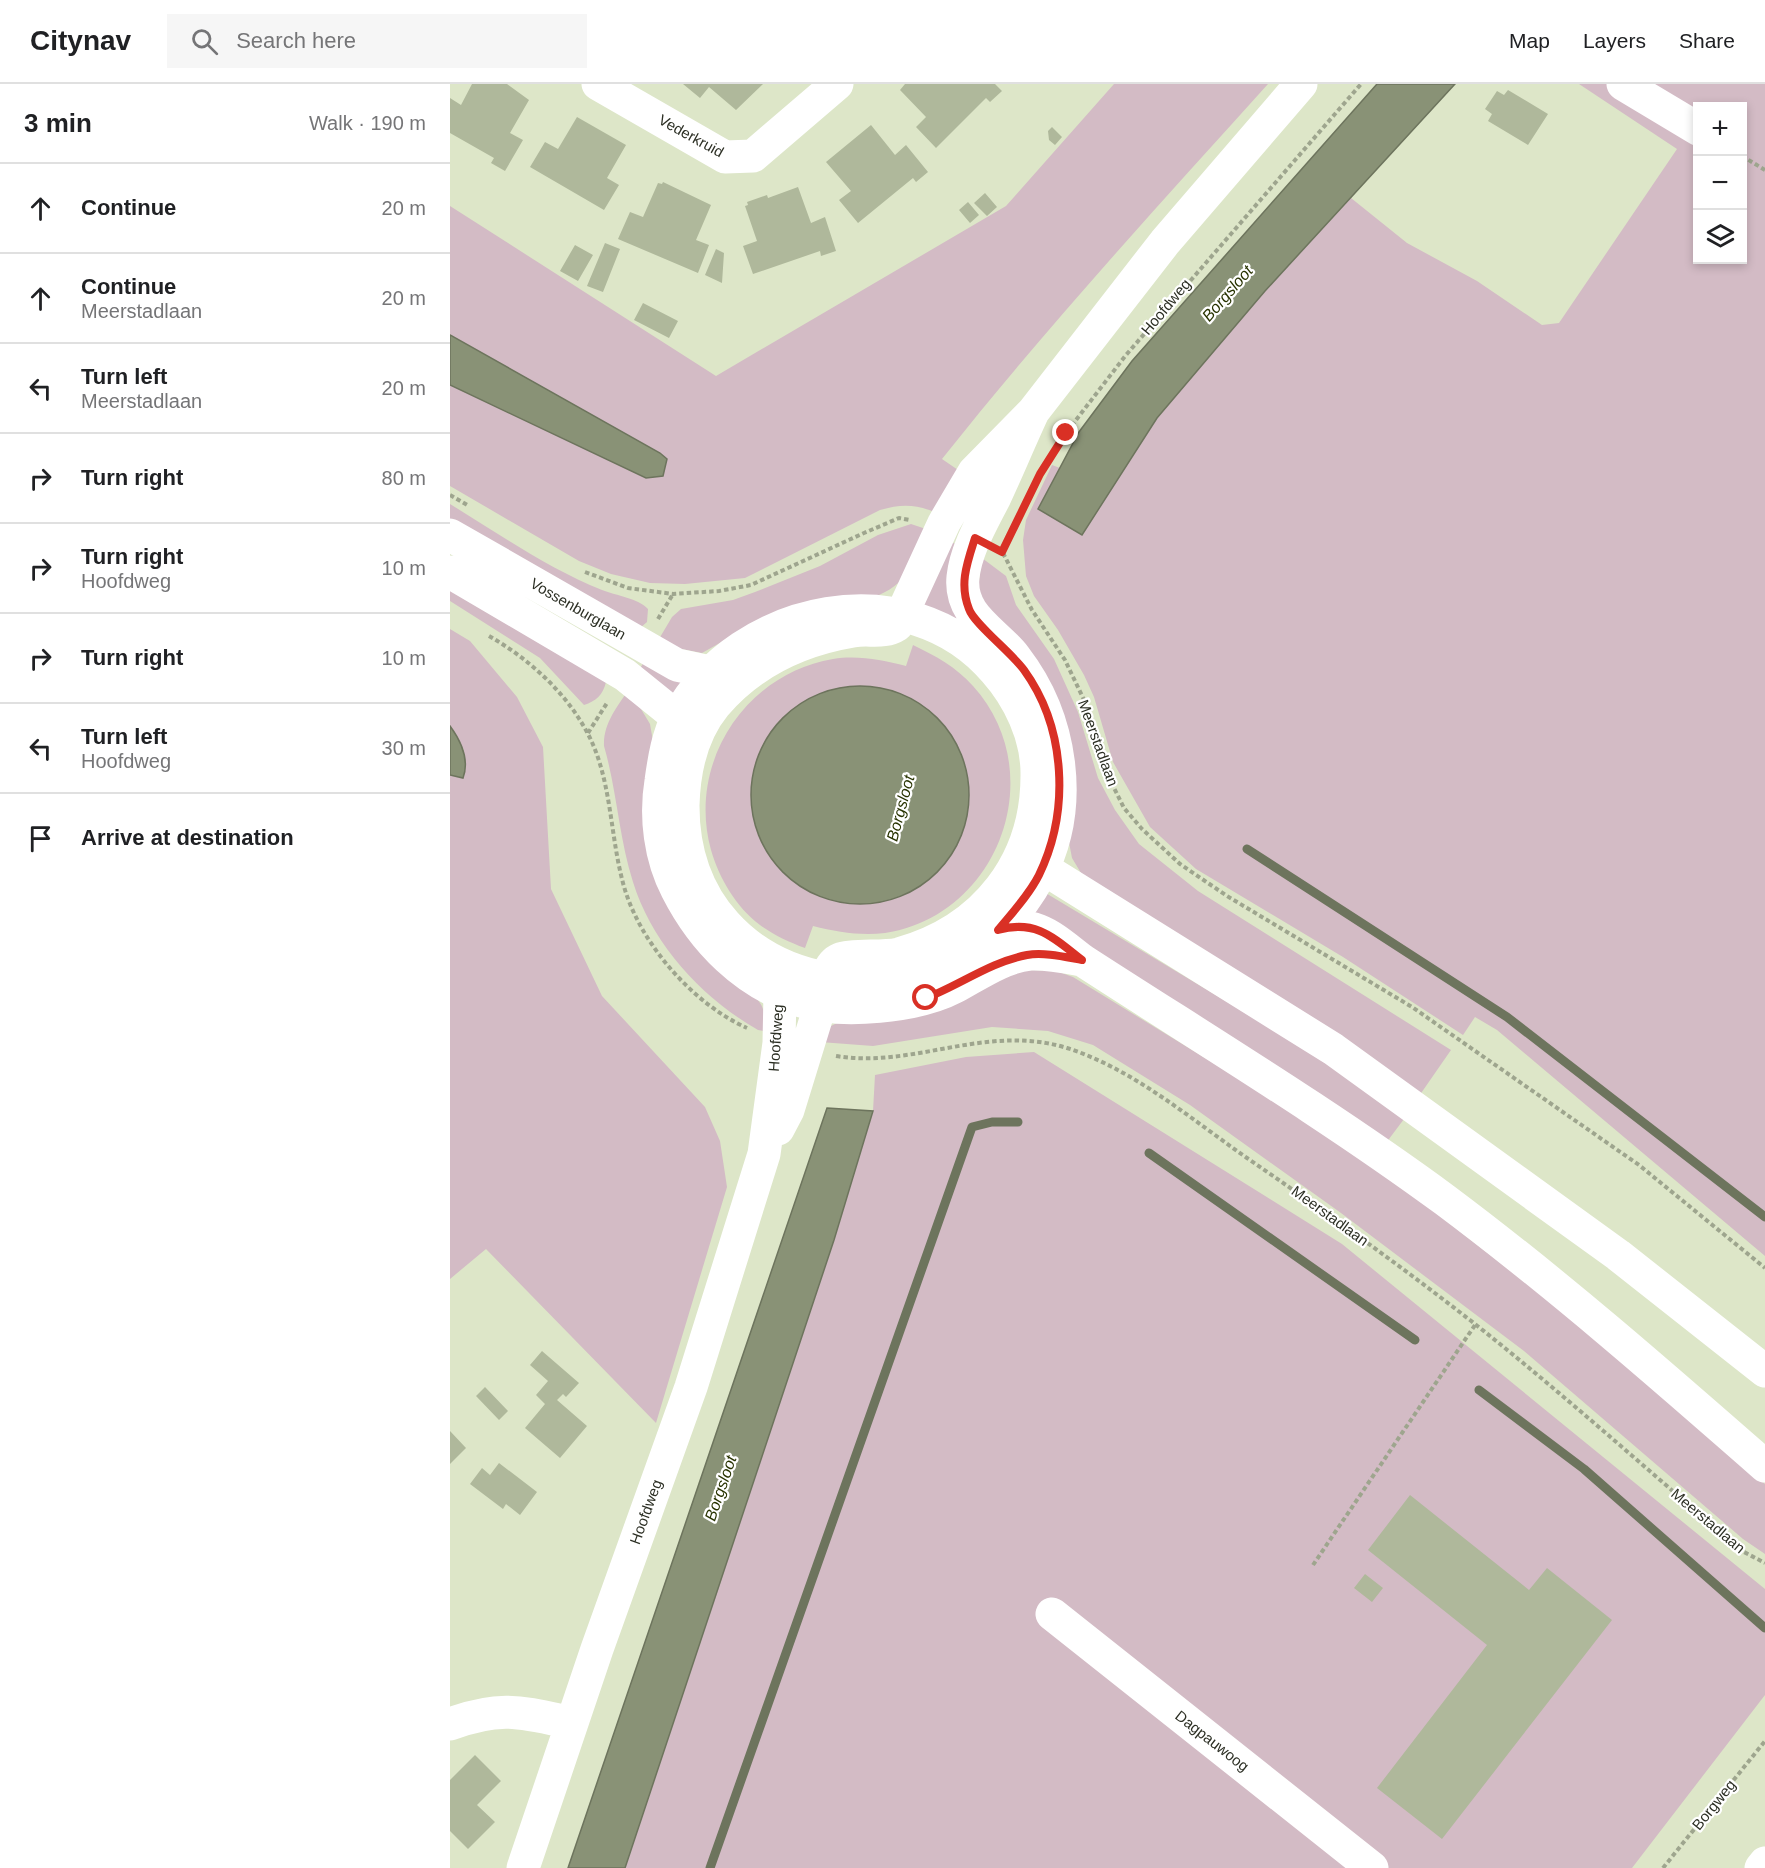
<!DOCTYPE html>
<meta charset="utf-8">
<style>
:root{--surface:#fff;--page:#f6f6f6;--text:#202124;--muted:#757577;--line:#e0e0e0}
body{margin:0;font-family:Helvetica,sans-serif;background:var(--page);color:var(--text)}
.controls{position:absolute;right:18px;top:18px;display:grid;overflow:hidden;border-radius:0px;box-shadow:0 3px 9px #0003}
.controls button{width:54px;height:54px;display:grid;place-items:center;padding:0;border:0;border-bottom:2px solid var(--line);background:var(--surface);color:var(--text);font:30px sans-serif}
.stop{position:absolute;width:18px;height:18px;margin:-14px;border:4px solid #d93025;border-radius:50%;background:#fff}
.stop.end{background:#d93025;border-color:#fff;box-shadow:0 2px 6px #0008}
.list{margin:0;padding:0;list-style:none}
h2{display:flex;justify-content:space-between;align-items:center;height:78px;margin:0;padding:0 24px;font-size:26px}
h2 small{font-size:20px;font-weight:400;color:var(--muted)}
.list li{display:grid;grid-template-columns:39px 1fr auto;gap:18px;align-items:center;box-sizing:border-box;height:90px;padding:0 24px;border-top:2px solid var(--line)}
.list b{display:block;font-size:22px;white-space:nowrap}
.list p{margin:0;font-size:20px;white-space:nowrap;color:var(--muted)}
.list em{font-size:20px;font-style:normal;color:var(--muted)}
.icon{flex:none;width:33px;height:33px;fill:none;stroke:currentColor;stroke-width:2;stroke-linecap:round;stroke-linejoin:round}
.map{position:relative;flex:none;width:1315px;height:1784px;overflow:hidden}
header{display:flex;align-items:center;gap:36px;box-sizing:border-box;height:84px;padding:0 30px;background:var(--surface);border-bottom:2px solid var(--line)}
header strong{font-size:28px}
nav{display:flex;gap:33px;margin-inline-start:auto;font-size:21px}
.search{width:420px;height:54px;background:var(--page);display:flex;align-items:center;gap:15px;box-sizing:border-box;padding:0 21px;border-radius:0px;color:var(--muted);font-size:22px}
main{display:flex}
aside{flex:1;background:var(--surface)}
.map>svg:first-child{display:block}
.green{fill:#d3bbc5;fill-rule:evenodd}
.water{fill:#899276;stroke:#6d745d;stroke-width:1.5}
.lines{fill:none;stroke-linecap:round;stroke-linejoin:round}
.stream{stroke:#6d745d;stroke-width:9}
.building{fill:#afb89b}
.path{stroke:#9ea58e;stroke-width:4;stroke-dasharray:4.5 3;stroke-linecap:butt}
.minor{stroke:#fff;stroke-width:33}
.major{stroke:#fff;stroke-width:33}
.route{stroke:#d93025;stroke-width:8}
.labels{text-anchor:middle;stroke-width:4.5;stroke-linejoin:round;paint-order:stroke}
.street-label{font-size:15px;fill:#2c2f24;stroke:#fff}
.water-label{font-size:16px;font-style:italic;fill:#283300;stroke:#fff}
</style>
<header>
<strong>Citynav</strong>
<div class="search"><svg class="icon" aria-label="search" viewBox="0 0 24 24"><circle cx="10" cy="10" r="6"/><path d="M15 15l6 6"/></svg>Search here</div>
<nav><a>Map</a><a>Layers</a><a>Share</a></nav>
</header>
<main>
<aside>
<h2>3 min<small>Walk · 190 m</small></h2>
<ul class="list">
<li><svg class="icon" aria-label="ahead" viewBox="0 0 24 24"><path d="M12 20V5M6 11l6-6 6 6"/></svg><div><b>Continue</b></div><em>20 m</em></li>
<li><svg class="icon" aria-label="ahead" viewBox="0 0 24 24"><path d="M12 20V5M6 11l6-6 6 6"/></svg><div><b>Continue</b><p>Meerstadlaan</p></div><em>20 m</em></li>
<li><svg class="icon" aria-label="left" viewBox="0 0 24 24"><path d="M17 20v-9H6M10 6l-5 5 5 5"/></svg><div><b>Turn left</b><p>Meerstadlaan</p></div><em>20 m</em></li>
<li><svg class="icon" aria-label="right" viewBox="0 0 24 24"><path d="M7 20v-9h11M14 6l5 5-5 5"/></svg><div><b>Turn right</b></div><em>80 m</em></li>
<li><svg class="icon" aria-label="right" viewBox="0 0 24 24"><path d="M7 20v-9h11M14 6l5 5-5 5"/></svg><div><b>Turn right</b><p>Hoofdweg</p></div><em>10 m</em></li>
<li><svg class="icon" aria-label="right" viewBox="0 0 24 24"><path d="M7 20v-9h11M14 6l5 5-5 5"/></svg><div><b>Turn right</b></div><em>10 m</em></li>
<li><svg class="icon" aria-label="left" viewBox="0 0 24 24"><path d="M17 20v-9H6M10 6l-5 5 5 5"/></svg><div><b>Turn left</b><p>Hoofdweg</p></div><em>30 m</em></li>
<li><svg class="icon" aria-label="arrive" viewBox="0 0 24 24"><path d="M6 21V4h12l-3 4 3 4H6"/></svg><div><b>Arrive at destination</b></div></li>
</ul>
</aside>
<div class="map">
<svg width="1315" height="1784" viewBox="0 0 1315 1784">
<rect width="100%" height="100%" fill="#dde6c8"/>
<path class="green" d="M664,0H818C707,123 595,245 492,375L511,388L487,429C465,420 452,420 430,426L295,494L235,500L200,499L161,490L129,477L0,402V301L196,394L210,369L0,251V122L266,292L556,122Z
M1129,0H1315V1172L1047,946L1025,933L1013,951L893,873L746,785L700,743L663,678L644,613L634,591L608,546L584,512L576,492L573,456L576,436L602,381L610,384L588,425L632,451L707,334L815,207L901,114L957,159L1027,197L1092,241L1109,239L1227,65ZM1248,22H1292V176H1248Z
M0,420C49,450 99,485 152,506C167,512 188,514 198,525L197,538L190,544L0,440Z
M461,440L476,445C465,475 461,497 429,511L340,523L323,529L252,569L206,560L222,533L231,525L283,516L305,508L370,482L428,451Z
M498,456L509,462V539L485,529L469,517Z
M532,474L556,492L566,521L604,575L628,628L648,694L665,726L689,760L748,807L1001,966L967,1015L634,794L622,774L617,748L540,530L528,505Z
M0,500L156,598C153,611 146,617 134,621L90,574L0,517Z
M0,545L20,557L67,613L93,663L101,805L152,912L255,1023L270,1057L277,1103L206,1339L36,1165L0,1195V691L12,694L14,666L0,642Z
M463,561C486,572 506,583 523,602C601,688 550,831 435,849C411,852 387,848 363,842L355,864C339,858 324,851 310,841C286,823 269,794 261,766C237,679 295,590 383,575C408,571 432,576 456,582ZM400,602L518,692C519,716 517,735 508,758L355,617L377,607Z
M195,576L234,600L227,612L188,588Z
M179,605L200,640L237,852C257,879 296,896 310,919C316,928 315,937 314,947L308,946C252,914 202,860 183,798C169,754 167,707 154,662C153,640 167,623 179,605Z
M594,808L824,946L957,1031L933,1063L580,827Z
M578,886L606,887L623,893L905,1066L1160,1264L1315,1400V1470L1293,1455L1074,1267L891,1129L740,1021L643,961L598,947L542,943L423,962L370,958L381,942L389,938Z
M584,968L892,1160L1315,1505V1611L1182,1784H175L384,1156L423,1027L425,991L516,973Z"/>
<path class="water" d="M927,0H1005L815,207L707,334L632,451L588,425L629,348L682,277Z
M0,251L210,369L217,375L213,392L196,394L0,301Z
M301 711a109 109 0 1 1 218 0a109 109 0 1 1-218 0Z
M0,642C11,657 20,675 13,694L0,691Z
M377,1024L423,1027L384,1156L175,1784H118Z"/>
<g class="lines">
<path class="stream" d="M797,765L1057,933L1315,1133
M699,1069L965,1256
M1029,1306L1134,1385L1315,1544
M260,1784L522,1043L542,1038H568"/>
</g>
<path class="building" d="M22,0H57L79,16L60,49L73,56L55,87L41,79L44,74L0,49V14L11,21Z
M233,0H313L286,26L259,3L250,14Z
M455,0H545L552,7L540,18L536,14L486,64L466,43L476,33L450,6Z
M1058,6L1098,30L1078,61L1038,37L1042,30L1035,25L1047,7L1054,11Z
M127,33L176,61L157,94L169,101L154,126L80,83L95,58L108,65Z
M421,41L445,71L456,61L478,88L466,98L463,94L408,139L389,116L401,107L376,78Z
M602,43L612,53L605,61L599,56L598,47Z
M213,98L261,121L246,156L259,161L248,189L168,155L180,128L193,133L208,99L212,100Z
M348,103L361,139L375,133L386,167L371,172L370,167L303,190L293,162L307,157L295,122L298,121L297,118L317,111L318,114Z
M535,109L547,123L537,132L524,119Z
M518,118L529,131L520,139L509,126Z
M155,159L170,165L153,208L137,202Z
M125,161L143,171L128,197L110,187Z
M266,165L274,169L272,199L255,191Z
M193,219L228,237L219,254L184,236Z
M92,1267L129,1299L116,1313L113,1310L107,1316L137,1342L110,1374L75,1344L95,1320L86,1311L98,1297L80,1281Z
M35,1303L58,1327L49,1336L26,1312Z
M0,1347L16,1364L0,1380Z
M49,1379L87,1408L70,1431L56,1420L53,1425L20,1400L32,1384L40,1391Z
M960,1411L1079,1506L1097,1484L1162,1536L992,1755L927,1704L1037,1561L918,1466Z
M915,1490L933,1504L922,1518L904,1504Z
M25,1671L51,1697L27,1721L45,1738L18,1765L0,1747V1696Z"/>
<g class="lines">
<path class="path" d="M1292,72L1315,86
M601,373L616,349L676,271L911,0
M0,411L19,422
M553,469L582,526L615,576L635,618L662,700L674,724L692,745L730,780L777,812L962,923L1189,1081L1315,1184
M135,488L178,504L223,510L269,507L301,501L414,449L449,434L460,436
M208,535L223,510
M39,552C79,575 116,608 138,650C161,694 160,748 172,795C186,855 241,919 297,944
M138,649L157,619
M386,972C463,985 536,939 617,964C683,985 741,1035 797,1074C874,1127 951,1182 1025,1240C1117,1313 1204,1392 1294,1468L1315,1479
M863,1481L1025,1241
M1213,1784L1315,1657"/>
<path class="minor" d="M148,0L275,73L303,72L387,0
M1173,0L1248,45
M0,451L227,581L260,588
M0,488L175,591L227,633
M328,1045L338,1026L370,922
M602,1530L922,1784
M0,1640C51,1621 71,1628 122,1639
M73,1784L147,1565L241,1303L314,1070L329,959L330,909"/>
<path class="major" d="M583,328C570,356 558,385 545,413C533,437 516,465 513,493C509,532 545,547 565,573C612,634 626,722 589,792C500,960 232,921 233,721C234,686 242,649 265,621C301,579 349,556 403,547C419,544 433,550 447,541L494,439L524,388L583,328L715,158L851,0
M575,773L883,965L1168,1171L1315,1287
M548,846C586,835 603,854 632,876C754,955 878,1030 995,1116C1106,1199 1210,1290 1315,1382
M370,922C373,909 375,881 390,875C403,870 433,874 449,870C535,846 588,778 587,689C587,652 569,614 545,587C459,486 290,520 228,632C218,651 214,675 211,697C205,733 210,773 227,806C253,857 295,900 351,917C392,930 467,923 505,903C529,890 553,873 580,870C597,869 616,873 632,876
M1311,1784L1315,1779"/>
</g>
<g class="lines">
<path class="route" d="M476,914C510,901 540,878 577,871C594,868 615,873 632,876C604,854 586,835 548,846C562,829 579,811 589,791C620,727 616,644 574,586C561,568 524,540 519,525C509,500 517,479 525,454L552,468L590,390L616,349"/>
</g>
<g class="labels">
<g class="street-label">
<text transform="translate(241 52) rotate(29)" y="5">Vederkruid</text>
<text transform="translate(716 223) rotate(-50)" y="5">Hoofdweg</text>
<text transform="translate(128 525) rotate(30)" y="5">Vossenburglaan</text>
<text transform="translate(648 659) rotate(70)" y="5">Meerstadlaan</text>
<text transform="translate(326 954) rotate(-86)" y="5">Hoofdweg</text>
<text transform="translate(880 1132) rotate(36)" y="5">Meerstadlaan</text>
<text transform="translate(196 1428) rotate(-70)" y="5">Hoofdweg</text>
<text transform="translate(1258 1437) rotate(40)" y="5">Meerstadlaan</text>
<text transform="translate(762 1657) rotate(38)" y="5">Dagpauwoog</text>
<text transform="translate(1264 1721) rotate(-51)" y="5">Borgweg</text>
</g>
<g class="water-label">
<text transform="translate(777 209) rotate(-49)" y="6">Borgsloot</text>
<text transform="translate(450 724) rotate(-75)" y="6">Borgsloot</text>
<text transform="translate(270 1404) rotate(-71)" y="6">Borgsloot</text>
</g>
</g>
</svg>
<div class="controls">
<button>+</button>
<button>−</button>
<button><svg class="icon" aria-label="layers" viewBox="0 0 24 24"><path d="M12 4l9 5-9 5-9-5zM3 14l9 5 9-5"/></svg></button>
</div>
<div class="stop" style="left:476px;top:914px"></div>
<div class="stop end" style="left:616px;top:349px"></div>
</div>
</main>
